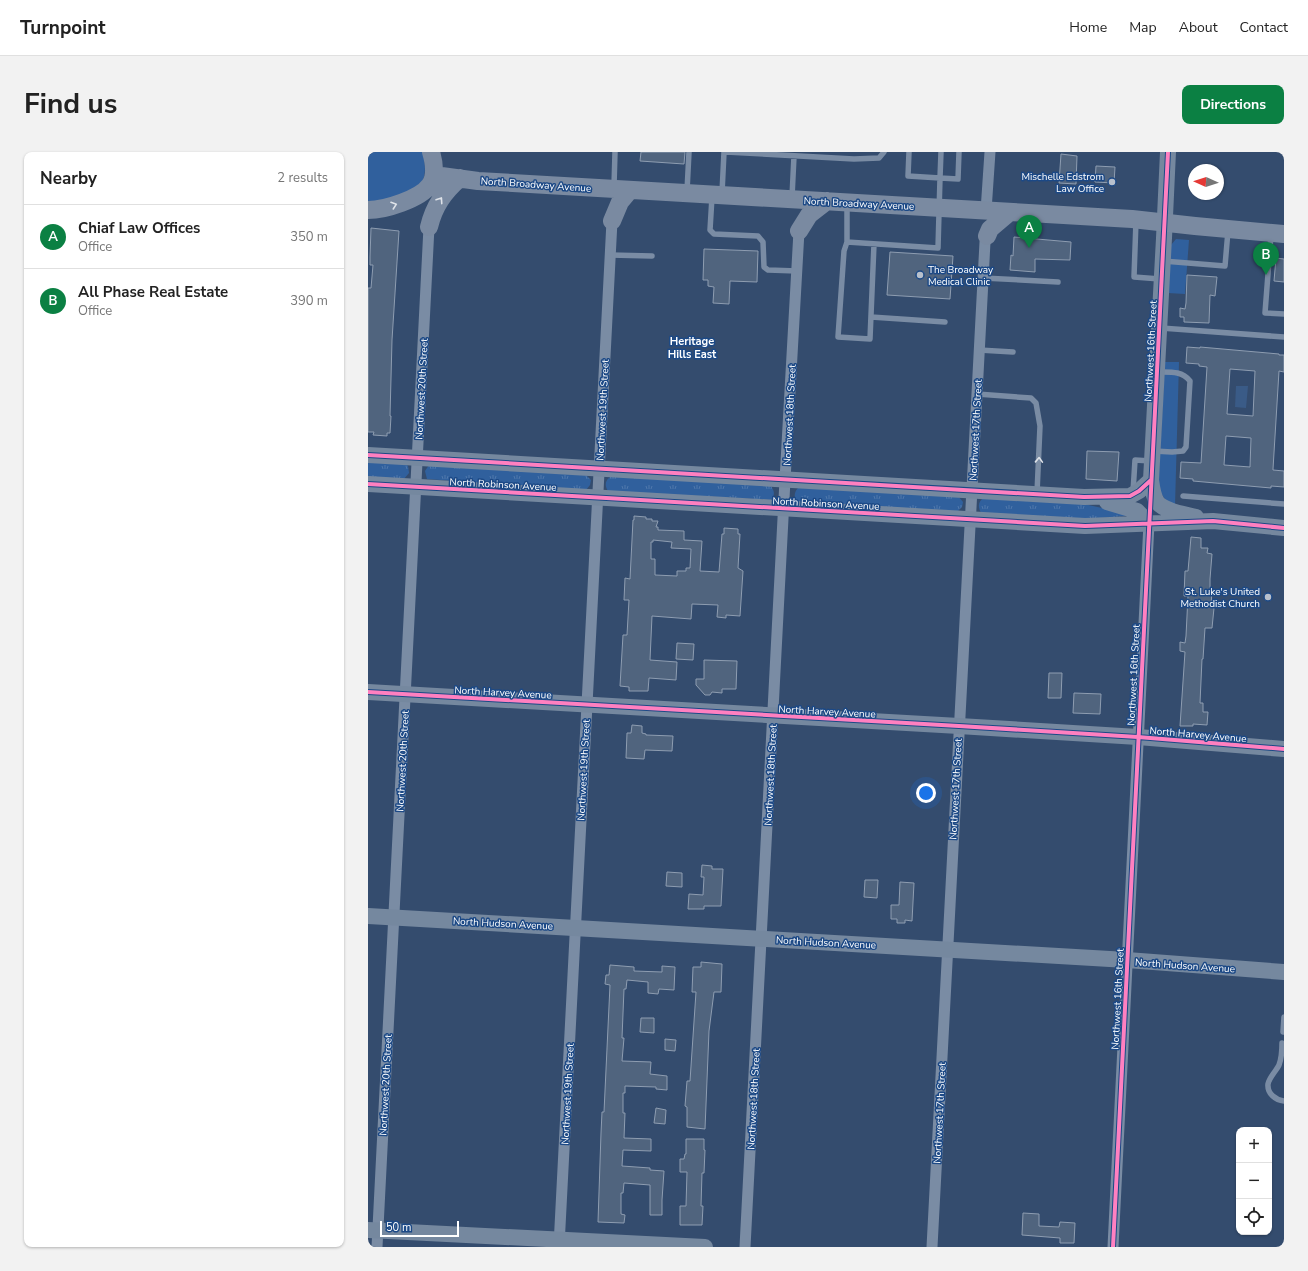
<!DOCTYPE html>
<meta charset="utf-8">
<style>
:root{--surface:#fff;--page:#f2f2f2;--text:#222;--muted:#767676;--line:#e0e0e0;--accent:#0b8043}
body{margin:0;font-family:"Nunito Sans",sans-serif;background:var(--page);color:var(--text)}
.controls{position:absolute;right:12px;bottom:12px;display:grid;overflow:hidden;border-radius:8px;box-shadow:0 1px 3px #0004}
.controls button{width:36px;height:36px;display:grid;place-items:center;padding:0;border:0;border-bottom:1px solid var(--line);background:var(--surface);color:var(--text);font:20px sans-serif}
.compass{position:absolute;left:820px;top:12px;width:36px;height:36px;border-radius:50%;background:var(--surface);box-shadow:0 1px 3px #0004;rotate:273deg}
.scale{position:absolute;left:12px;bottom:10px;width:79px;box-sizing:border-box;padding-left:4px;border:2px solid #fff;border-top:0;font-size:11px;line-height:14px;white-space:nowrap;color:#fff;-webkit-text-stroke:3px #1c4986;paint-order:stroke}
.you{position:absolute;left:558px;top:641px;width:14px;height:14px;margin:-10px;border:3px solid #fff;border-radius:50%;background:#1a73e8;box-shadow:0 0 0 6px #1a73e833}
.badge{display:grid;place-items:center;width:26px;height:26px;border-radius:50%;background:var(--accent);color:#fff;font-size:13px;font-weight:700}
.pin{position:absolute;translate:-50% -33px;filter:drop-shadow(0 1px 2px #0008)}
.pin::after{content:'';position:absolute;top:21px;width:14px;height:12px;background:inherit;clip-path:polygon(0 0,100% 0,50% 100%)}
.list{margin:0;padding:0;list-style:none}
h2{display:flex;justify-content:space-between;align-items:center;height:52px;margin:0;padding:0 16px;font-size:17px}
h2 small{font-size:13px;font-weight:400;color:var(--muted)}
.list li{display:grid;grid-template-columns:26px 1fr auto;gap:12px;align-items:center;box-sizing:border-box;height:64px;padding:0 16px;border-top:1px solid var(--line)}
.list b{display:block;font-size:15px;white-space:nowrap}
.list p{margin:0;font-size:13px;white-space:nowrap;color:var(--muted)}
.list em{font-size:13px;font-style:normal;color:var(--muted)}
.icon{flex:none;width:22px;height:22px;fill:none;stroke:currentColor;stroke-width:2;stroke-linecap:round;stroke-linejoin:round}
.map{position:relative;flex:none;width:916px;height:1095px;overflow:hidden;border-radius:8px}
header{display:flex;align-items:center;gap:24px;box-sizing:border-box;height:56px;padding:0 20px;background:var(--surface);border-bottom:1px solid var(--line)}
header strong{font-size:19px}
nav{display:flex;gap:22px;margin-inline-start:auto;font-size:14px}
.intro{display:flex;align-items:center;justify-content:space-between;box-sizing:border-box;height:96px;padding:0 24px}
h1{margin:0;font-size:28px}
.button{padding:10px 18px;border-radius:8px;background:var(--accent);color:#fff;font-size:14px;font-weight:700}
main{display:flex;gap:24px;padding:0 24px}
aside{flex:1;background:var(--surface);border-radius:8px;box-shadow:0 1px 3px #0004}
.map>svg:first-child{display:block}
.grass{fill:url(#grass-tufts)}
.park{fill:#30609d}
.water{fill:#3a5b87}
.building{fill:#50647e;stroke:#8e9db1;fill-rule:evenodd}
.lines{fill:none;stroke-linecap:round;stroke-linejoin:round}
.lane{stroke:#7a8ca4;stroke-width:5.5}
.street{stroke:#7a8ca4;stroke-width:11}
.secondary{stroke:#75889f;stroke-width:16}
.primary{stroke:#7a8aa1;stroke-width:18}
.cycleway-casing{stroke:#1c4986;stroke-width:6}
.cycleway{stroke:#ff80c0;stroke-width:4}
.oneway{stroke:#dee2e8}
.poi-dot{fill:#b8c0cc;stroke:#1c4986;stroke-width:1.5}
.labels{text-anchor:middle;stroke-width:3;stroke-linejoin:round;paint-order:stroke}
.poi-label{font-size:10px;fill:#fff;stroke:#1c4986;text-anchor:end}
.street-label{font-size:10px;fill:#fff;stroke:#1c4986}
.neighbourhood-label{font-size:11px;font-weight:bold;fill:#fff;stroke:#1c4986}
</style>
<header>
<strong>Turnpoint</strong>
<nav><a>Home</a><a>Map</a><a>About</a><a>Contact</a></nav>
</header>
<div class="intro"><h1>Find us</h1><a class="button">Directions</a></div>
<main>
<aside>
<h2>Nearby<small>2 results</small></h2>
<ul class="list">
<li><span class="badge">A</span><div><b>Chiaf Law Offices</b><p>Office</p></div><em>350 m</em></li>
<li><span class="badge">B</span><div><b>All Phase Real Estate</b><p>Office</p></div><em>390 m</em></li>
</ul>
</aside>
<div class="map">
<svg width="916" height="1095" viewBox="0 0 916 1095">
<defs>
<pattern id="grass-tufts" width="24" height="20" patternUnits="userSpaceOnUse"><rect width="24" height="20" fill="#30609d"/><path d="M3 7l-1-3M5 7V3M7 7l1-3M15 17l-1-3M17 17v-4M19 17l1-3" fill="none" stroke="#4f78ac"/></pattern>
</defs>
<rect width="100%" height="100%" fill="#344c6e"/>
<path class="grass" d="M0,308L38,312L40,314L41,321L35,328L0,326Z
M61,313L218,323L223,328L222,333L218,338L59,327L57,319Z
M246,323L402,333C407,339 407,343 403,348L240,339C235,331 239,326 246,323Z
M431,335L590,344L595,350L594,355L588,361L430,350C425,345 426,340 431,335Z
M617,345L711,351L757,361L758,362L757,364L710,368L614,362C609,355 610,349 617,345Z"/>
<path class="park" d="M0,0H55C57,8 58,21 55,28C47,42 14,48 0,52Z
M808,87L821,88L817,142L800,141L803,93Z
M797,210H811L807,354L801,353L790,337Z"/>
<path class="water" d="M868,234H880L878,256L867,255Z"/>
<path class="building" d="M273,0H317L316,12L272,9Z
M693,2L709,4L708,32L691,31Z
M728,14L747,15L746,31L727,30Z
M3,76L31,79L24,188L22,264H23L22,281H19V284L5,283L6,280H0V136H3L5,113H2V105Z
M646,85L703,90L702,108L667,107V120L642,118L643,103L645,104Z
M336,97L390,99L389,130L362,129L361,152L345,151L346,135L340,134V128H335Z
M522,100L585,104L582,147L519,143Z
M908,106L916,107V130L906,129Z
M819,123L849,125L847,144L842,143L841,171L816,170V165H812V156L817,157L818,151Z
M819,195L832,196V195L911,202V203H916V220L911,219L905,317V318L916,319V335L903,334V336L825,329V327L812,326L813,310L833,311L839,215L831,214V212L818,211ZM862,217L887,219L885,264L859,262ZM858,284L883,286L882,315L856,313Z
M719,299L751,300L749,329L718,327Z
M266,364L278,365V367H284V369H290L288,375H290V378L316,379V388L334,389L332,419L351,420L354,382H356V376L370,377V382H372L370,416L375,419L372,464L358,463V466L349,465L350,453L324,452L323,467L284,464L282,508L309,510L308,528L281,526L280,539H261V535L252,534L255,483H259L261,448H256L257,426L262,427L265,368H266ZM285,388L304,390L303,396L323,397L322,416H318V419H309V424L287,423V407H283V390H285Z
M823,385L833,386V396H840L839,401L844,402L842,427V437H844L843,455L846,456L844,476H837L835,507H834L832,551H835V560H840L839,573L825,572V574H812L817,500L812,499V490L817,491L818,484L820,444H816L817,419H820Z
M309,491L326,492L325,508L308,507Z
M336,508L369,509L368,537H354V541L344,540L342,543H337L328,533V527H336Z
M681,521H694L693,546H680Z
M706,541L733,542L732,562L705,561Z
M264,573L274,574V581L278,582V583L305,584L304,599L277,598L276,607L258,606L259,581H263Z
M334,713L344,714V717H355L353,754H336V757H320L321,742L335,743L336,725H333Z
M299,720L314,721V735L298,734Z
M497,728H510L509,746L496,745Z
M532,730L546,731L544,769L537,768V771H529V767H523V753H531Z
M333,810L354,812L353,840H346L341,879L337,977L319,975V955L317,954L319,929H322L328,840H324L325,815H333Z
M242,813L266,815V819L294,820V814L307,815L306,838L291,837L290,842L280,841V830L259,828L258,837H256L254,886H256L254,909L283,910L282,922L299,924V938L288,937V935L257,934V941H255V961H257L256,986L283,987V999L255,998L254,1014L282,1016V1018L296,1019L294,1048V1063H282V1033L256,1031L255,1041H253V1062L257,1063L256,1071L230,1070L233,981L234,960H236L242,833L237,832L238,823H241Z
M273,866H286V881L272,880Z
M297,887L308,888L307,899L297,898Z
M288,956L298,958L297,972L286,971Z
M318,987H336V998H337L336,1021H334L333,1054H335L334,1073H312V1054H318L319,1020H312V1007H316L317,1002H318Z
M655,1061L671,1062V1074L691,1075L692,1070L707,1071L706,1091H692V1086L654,1083Z"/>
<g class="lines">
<path class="lane" d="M358,0L486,7L511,6L516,0
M573,0L572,26L590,27L591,0
M246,34L247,0
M319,39L321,0
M354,41L356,0
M344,45L342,78L346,82L390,84L395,90L396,115L400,118L429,119
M424,45L426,4
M479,53V90L570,96L572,26L540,24L541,0
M768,69L766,125L792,127
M903,83L897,161L916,162
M479,90L476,99L470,185L502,187L506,92
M242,103L284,104
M795,109L857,114L860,79
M615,126L690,130
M503,165L577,170
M793,176L916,185
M611,198L645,200
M609,242L663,246L668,251L672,274L669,341
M786,299L804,300L815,299L818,295L822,229C814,219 803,220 791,220
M765,340L767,308L783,309
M815,344L916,352
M915,880L916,865
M914,891C914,898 914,905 911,913C908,919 901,926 900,932C899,942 908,948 916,949"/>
<path class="street" d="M618,59L622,0
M191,1094L244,69
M9,1095L61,75
M377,1095L417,328L431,79
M564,1095L617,90L619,84
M745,1095L781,371"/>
<path class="secondary" d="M800,0L796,86L783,328C784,335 785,344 789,350C797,360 817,362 828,365
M0,303L716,345L762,344L771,339L783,328
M0,332L717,374L845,369L916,376
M739,350L769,359L781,371
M0,540L591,574L770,585L916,597
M0,764L759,808L916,820
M0,1078L337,1095"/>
<path class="primary" d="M66,23L110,29L764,67L827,74L916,82
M0,58C17,58 52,47 62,33C68,24 66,10 63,0
M244,69L252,50L262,38
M61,75C66,54 76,40 92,26
M431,79L441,63L459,49
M619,84L622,77L642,60"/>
<defs>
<path id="cycleway" d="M0,303L716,345L762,344L771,339L783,328
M0,332L717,374L845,369L916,376
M0,540L591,574L770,585L916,597
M745,1095L800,0"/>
</defs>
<use href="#cycleway" class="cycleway-casing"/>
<use href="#cycleway" class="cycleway"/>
</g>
<defs><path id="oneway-chevron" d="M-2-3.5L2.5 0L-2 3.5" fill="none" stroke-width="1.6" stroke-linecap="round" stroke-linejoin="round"/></defs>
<g class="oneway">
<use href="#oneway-chevron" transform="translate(72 48) rotate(-56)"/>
<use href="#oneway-chevron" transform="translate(26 53) rotate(-19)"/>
<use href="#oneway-chevron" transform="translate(671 308) rotate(-88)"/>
</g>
<g class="poi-dot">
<circle cx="744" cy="30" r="4"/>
<circle cx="552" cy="123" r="4"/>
<circle cx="900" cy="445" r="4"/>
</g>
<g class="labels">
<g class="poi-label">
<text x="736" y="28">Mischelle Edstrom<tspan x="736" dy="12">Law Office</tspan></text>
<text x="560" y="121" text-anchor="start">The Broadway<tspan x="560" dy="12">Medical Clinic</tspan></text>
<text x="892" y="443">St. Luke's United<tspan x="892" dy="12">Methodist Church</tspan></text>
</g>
<g class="street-label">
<text transform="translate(168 32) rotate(4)" y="4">North Broadway Avenue</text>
<text transform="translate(491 51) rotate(3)" y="4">North Broadway Avenue</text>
<text transform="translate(782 199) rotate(-87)" y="4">Northwest 16th Street</text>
<text transform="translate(53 237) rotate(-87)" y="4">Northwest 20th Street</text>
<text transform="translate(234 258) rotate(-87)" y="4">Northwest 19th Street</text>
<text transform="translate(421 263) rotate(-87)" y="4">Northwest 18th Street</text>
<text transform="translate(607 278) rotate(-87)" y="4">Northwest 17th Street</text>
<text transform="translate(135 332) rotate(3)" y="4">North Robinson Avenue</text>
<text transform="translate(458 351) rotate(3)" y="4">North Robinson Avenue</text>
<text transform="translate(765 523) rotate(-87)" y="4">Northwest 16th Street</text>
<text transform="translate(135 540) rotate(3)" y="4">North Harvey Avenue</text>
<text transform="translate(459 559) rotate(3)" y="4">North Harvey Avenue</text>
<text transform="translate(830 582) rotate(5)" y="4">North Harvey Avenue</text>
<text transform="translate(34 609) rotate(-87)" y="4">Northwest 20th Street</text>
<text transform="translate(215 618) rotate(-87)" y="4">Northwest 19th Street</text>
<text transform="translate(402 623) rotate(-87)" y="4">Northwest 18th Street</text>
<text transform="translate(587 637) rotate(-87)" y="4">Northwest 17th Street</text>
<text transform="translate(135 771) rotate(3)" y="4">North Hudson Avenue</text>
<text transform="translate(458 790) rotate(3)" y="4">North Hudson Avenue</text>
<text transform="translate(817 813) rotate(4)" y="4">North Hudson Avenue</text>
<text transform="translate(749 847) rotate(-87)" y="4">Northwest 16th Street</text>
<text transform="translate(17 933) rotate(-87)" y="4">Northwest 20th Street</text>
<text transform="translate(199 942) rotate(-87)" y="4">Northwest 19th Street</text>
<text transform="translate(385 947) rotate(-87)" y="4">Northwest 18th Street</text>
<text transform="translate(571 961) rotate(-87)" y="4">Northwest 17th Street</text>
</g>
<g class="neighbourhood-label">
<text x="324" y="193">Heritage<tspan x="324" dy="13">Hills East</tspan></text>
</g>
</g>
</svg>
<div class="controls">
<button>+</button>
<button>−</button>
<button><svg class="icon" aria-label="locate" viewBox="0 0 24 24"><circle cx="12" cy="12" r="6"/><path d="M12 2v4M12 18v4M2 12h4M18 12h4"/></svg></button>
</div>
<svg class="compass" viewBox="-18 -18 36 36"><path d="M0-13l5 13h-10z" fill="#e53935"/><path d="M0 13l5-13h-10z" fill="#767676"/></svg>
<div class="scale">50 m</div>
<div class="you"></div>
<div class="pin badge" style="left:661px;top:96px">A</div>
<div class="pin badge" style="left:898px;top:123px">B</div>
</div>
</main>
